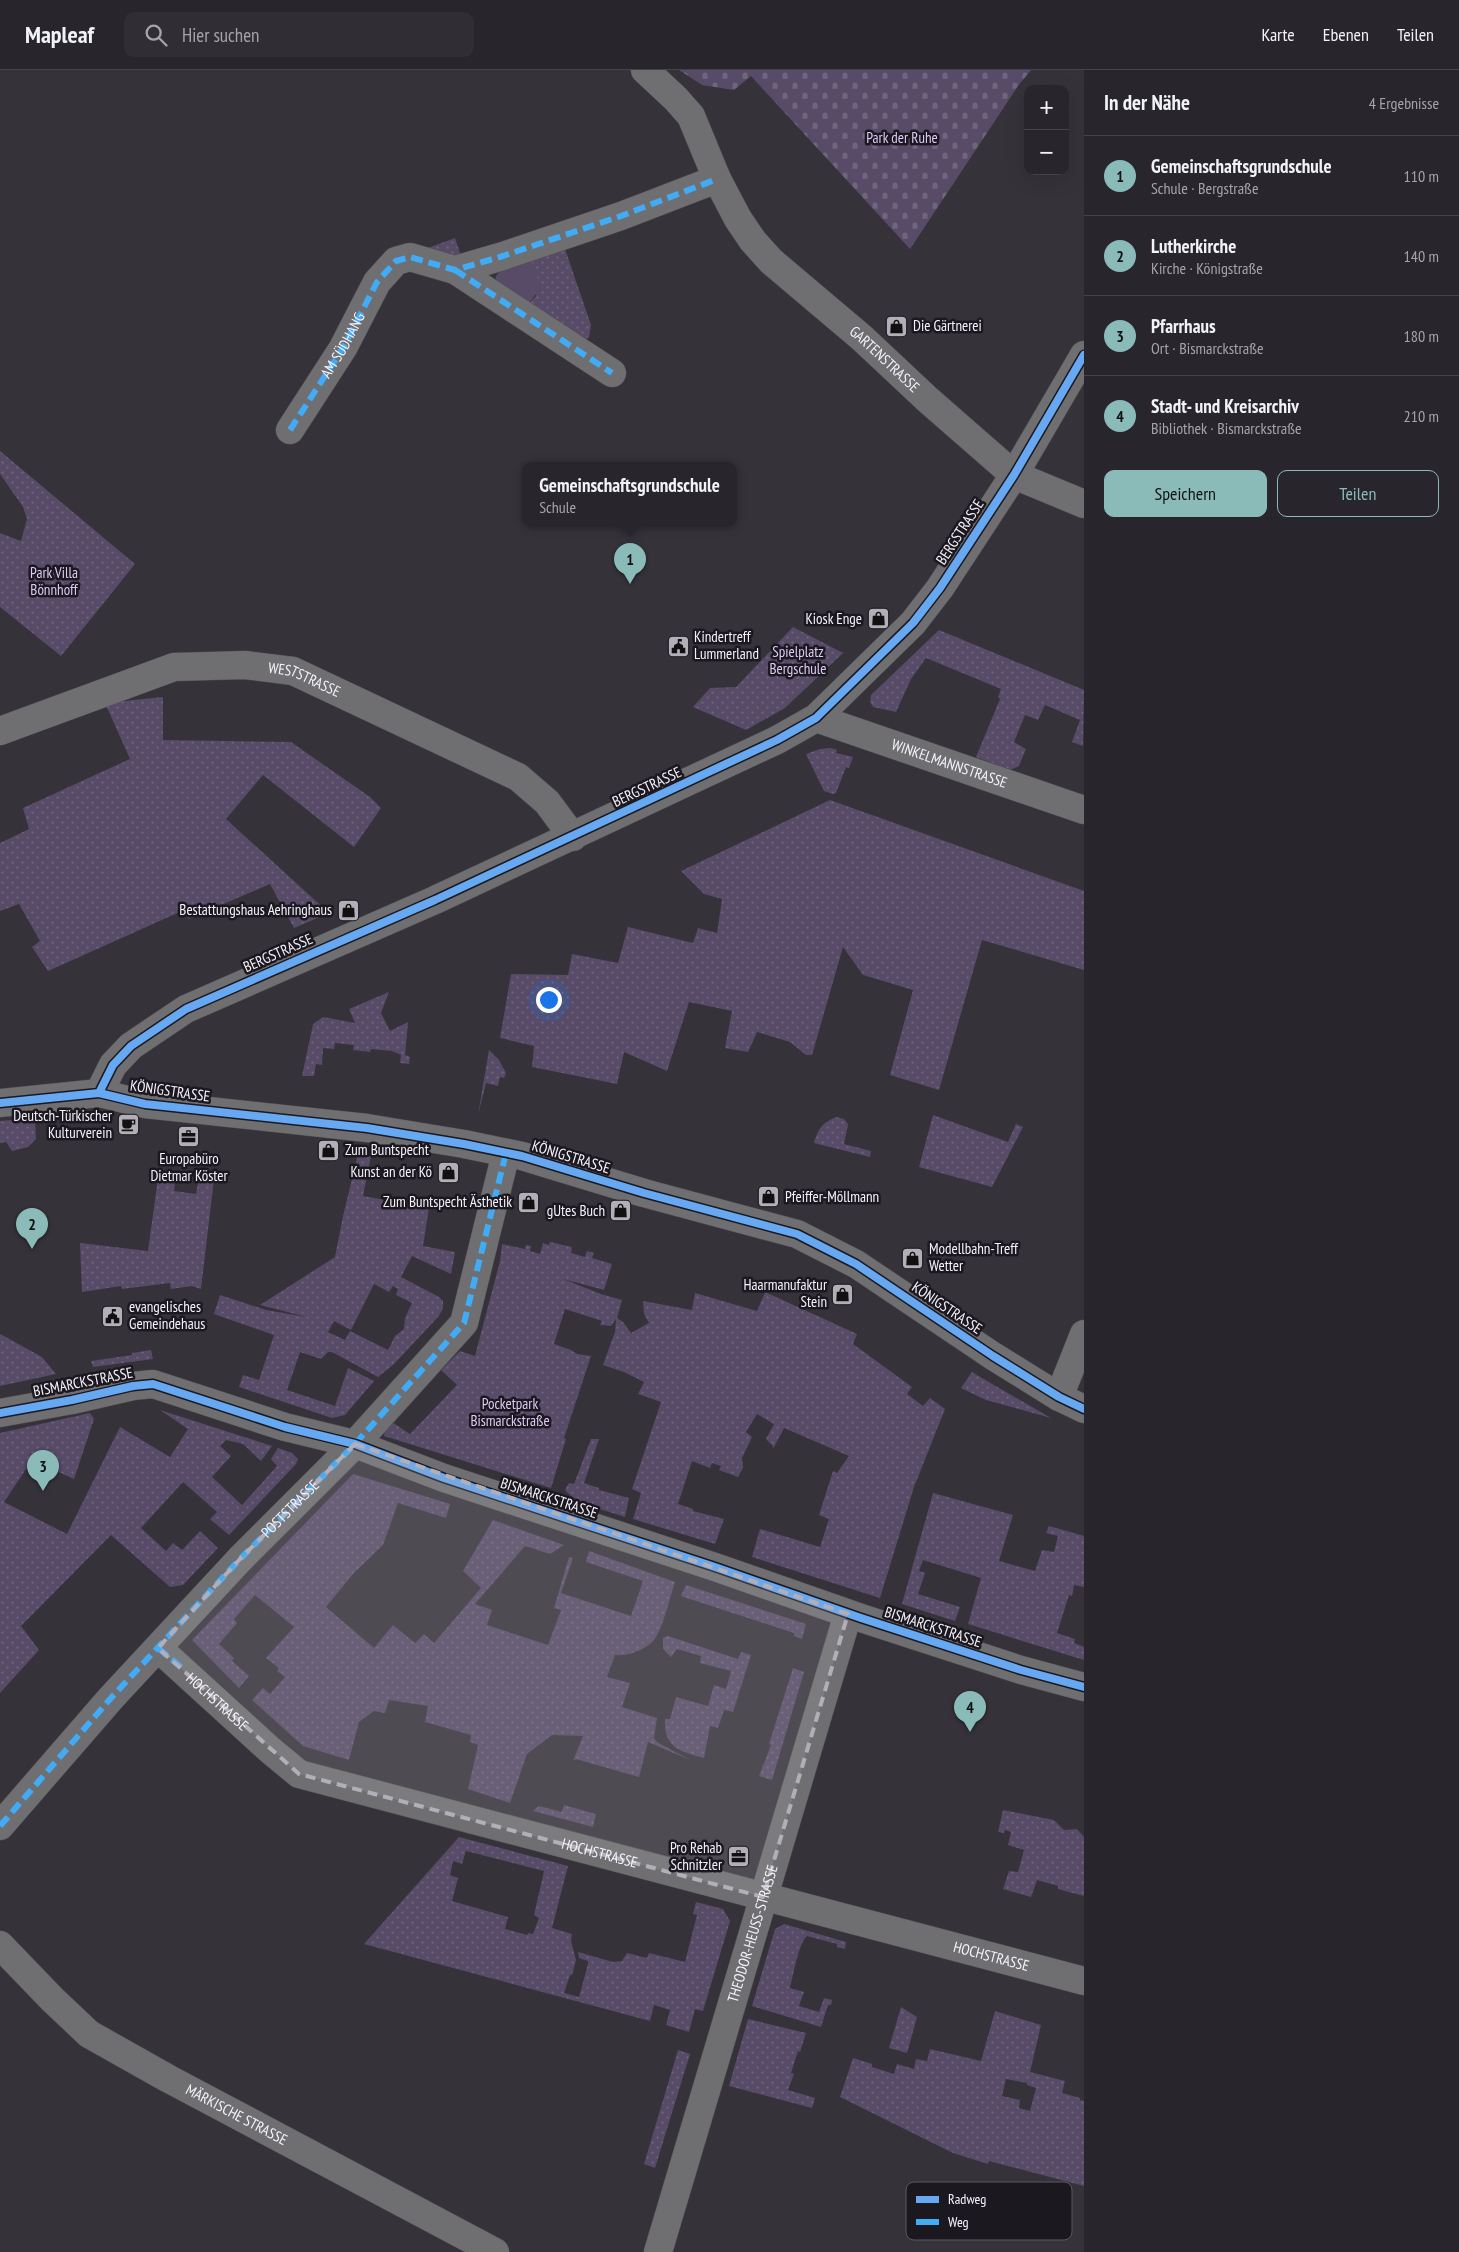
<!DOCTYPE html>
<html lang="de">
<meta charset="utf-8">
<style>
:root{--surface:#28262c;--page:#302e34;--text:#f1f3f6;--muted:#a5a5a9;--line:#444348;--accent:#8bbbb9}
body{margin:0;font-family:"PT Sans Narrow",sans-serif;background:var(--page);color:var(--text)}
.controls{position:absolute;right:15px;top:15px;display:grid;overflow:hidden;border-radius:10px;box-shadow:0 5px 20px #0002}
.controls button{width:45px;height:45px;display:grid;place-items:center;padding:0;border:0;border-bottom:1px solid var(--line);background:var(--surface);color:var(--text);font:25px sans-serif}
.you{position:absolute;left:548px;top:929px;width:18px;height:18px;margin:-12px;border:4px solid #fff;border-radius:50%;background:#1a73e8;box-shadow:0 0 0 8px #1a73e833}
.badge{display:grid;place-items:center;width:32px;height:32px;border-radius:50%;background:var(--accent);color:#111;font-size:16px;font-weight:700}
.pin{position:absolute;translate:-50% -41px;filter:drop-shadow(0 1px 2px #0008)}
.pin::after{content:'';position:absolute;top:26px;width:18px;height:15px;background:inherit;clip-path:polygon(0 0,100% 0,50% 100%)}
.popup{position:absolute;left:522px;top:392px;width:215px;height:65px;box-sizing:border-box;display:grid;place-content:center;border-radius:10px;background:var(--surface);filter:drop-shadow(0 1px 4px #0005);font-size:16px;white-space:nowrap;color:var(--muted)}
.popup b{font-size:19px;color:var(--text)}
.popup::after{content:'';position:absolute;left:50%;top:100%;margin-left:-10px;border:10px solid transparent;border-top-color:var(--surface)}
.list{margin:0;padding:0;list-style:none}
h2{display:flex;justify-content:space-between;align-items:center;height:65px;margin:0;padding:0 20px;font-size:21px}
h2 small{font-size:16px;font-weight:400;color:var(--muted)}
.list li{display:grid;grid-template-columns:32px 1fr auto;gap:15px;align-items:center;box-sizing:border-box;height:80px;padding:0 20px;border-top:1px solid var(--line)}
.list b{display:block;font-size:19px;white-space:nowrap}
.list p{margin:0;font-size:16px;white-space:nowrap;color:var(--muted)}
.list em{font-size:16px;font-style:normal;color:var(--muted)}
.actions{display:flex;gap:10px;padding:15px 20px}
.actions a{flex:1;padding:11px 0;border:1px solid var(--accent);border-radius:10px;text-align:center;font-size:18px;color:var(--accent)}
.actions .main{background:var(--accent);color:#111}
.icon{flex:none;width:28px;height:28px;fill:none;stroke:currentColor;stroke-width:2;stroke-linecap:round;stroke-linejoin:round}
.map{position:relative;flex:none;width:1084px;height:2182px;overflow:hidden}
header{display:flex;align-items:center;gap:30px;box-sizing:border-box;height:70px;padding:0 25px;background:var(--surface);border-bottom:1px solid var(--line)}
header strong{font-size:24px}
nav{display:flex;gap:28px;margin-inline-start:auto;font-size:18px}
.search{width:350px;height:45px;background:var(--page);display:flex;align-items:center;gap:12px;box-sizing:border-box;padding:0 18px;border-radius:10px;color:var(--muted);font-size:19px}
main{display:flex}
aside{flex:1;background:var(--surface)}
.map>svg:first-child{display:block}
.green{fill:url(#green-dots);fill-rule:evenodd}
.cemetery{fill:url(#cemetery-stones)}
.pitch{fill:#574b67}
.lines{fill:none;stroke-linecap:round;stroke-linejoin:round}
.minor-casing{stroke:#514e54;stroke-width:29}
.minor{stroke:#6f6e70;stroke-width:28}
.quiet{stroke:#42abf6;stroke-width:6;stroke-dasharray:12 6;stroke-linecap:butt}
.cycleway-casing{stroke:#1b181f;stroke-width:11}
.cycleway{stroke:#66a8f1;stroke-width:8}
.marked{fill:#b3afb8;fill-opacity:0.2;stroke:#b3afb8;stroke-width:4;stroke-dasharray:10 6;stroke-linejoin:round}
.labels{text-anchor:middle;stroke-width:5;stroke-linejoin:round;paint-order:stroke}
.park-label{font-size:15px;fill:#decaf8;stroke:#1b181f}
.poi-label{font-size:15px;fill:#f6f2fc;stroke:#1b181f;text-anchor:end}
.street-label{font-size:15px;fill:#f6f2fc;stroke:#1b181f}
.key{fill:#1b181f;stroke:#5d5961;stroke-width:1}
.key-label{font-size:14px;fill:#f6f2fc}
</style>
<header>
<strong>Mapleaf</strong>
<div class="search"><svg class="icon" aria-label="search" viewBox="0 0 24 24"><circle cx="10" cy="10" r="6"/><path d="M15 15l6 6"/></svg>Hier suchen</div>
<nav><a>Karte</a><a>Ebenen</a><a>Teilen</a></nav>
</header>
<main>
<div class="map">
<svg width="1084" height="2182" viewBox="0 0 1084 2182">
<defs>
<pattern id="green-dots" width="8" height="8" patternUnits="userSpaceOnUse" patternTransform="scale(1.25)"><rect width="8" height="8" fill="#574b67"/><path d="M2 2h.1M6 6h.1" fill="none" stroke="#70657e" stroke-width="1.8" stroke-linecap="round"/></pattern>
<pattern id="cemetery-stones" width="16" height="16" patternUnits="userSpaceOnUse" patternTransform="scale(1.25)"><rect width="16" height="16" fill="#574b67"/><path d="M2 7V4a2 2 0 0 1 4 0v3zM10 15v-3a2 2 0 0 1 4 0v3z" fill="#70657e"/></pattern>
</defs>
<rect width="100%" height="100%" fill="#36323a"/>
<path class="green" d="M455,168L462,189L425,179Z
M565,179L591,255L589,267L583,271L528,234L536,226L531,189Z
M0,381L135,494L61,586L0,537V463L21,471L27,449L23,437L0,404Z
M793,557L843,583L785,638L746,660L693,637L710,618L736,617Z
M939,560L1084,620L1083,676L1072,672L1080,650L1045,635L1038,650L1025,645L1014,672L1026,679L1019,696L1010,700L976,687L1000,629L998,627L1001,619L926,588L911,609L896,642L873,637L870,632L871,625Z
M163,627V670L291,672L370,727L381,738L354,777L263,705L226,749L329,843L294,858L270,814L189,849L182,841L48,901L32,877L40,871L19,834L0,841V773L29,759L23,738L130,689L105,633Z
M831,678L837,680L836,683L853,687L849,698L846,697L836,723L833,724L824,721L806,684L820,679Z
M830,730L1084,821V900L982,870L939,1020L890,1005L913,920L863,905L843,877L812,985H806L790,972L757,962L748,982L725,978L732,941L689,932L667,1001L624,982L617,1014L532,997L534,976L500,968L511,904L568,905L572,884L618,893L628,857L693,873L698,858L717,863L722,829L704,824L681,801Z
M389,922L381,943L390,961L408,952L405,985L410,987L409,994L400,993L401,985L392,981L371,979L370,982L353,980L354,975L335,973L334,979L323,978L322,995L316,994L314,1006H302L313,954L323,947L355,953L349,939Z
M489,980L499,990L506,1003L504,1008L500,1007L498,1016L486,1013L478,1045Z
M933,1045L1008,1072L1016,1054L1023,1057L992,1117L919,1097Z
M836,1047L844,1049L848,1054L844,1074L871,1081L870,1087L814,1073C818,1059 822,1053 836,1047Z
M35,1048L36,1069L28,1077L12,1081L6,1072L0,1073V1051Z
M358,1084L371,1086L363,1126L390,1131L389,1136L404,1138L405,1131L429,1138L423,1176L455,1182L451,1204L412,1186L401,1207L439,1227L443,1231V1239L438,1247L394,1294L378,1307L332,1282H328L321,1289L300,1282L287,1320L335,1336L348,1298L374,1311L345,1345L332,1348L239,1317L243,1305L259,1310L274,1265L214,1244L220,1225L266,1240L307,1247L260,1235L335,1187L343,1146ZM374,1214L389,1222L393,1216L398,1219L396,1225L412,1233L405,1248L404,1259L395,1266L388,1280L350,1261L345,1270L328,1262L334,1251L351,1260Z
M159,1101L176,1104L174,1121L196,1124L199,1107L214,1109L201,1219L192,1216L171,1219L170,1213L122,1219L121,1216L82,1222L80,1173L148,1181Z
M550,1172L572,1177L571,1183L585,1187L587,1181L594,1183L592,1188L612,1194L604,1220L563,1209L601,1224L622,1230L617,1248L623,1252L631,1263L649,1253L644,1244L643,1231L692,1240L695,1223L757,1241L765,1222L857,1264L853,1274L912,1317L907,1324L923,1336L930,1328L945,1339L914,1417L880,1528L752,1487L760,1459L820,1477L829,1449L819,1445L832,1404L833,1401L837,1403L849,1386L784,1358L773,1379V1376L766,1369L774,1354L757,1344L746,1362L752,1367L742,1388L743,1398L738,1407L719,1400L721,1396L712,1393L710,1398L692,1391L678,1434L693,1439V1441L724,1449L715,1474L633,1449L641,1423L632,1419L661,1332L638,1324L644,1312L624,1302L603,1295L615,1262L616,1249L611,1256L600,1255L602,1251L565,1239L554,1274L571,1280L577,1284L591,1286L564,1368L566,1369L551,1418L384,1366L385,1359L392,1352L410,1364L457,1315L441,1300L460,1281L475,1286L500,1191L502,1174L525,1179L526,1175L531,1176L530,1181L540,1184L543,1173L549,1175Z
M0,1264L42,1287L56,1304L0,1316Z
M151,1280L153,1289L93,1297L91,1291L132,1285V1283Z
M972,1302L975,1304L1051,1348L986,1330L963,1319L961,1318Z
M160,1340L272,1376L261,1391L243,1374L226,1370L220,1376L231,1386L212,1407L242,1435L277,1396L271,1389L278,1378L292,1383L298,1389L296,1394L229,1465L210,1449L217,1442L183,1412L141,1458L166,1481L173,1473L182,1480L200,1461L218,1478L183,1515L170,1517L111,1465L21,1556L39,1580L0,1623V1363L90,1343L94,1349L74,1409L32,1390L4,1432L67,1464L120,1357L170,1387L188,1359Z
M591,1369H599L584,1413L599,1418V1420L629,1428L625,1447C606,1440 578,1436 565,1420L569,1413L574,1414Z
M353,1404L450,1434L446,1448L398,1433L383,1475L353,1504L326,1537L374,1578L393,1555L415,1573L424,1564L434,1573L481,1518L463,1501L493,1450L564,1475L550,1484L525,1476L475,1534L492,1540L487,1555L548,1575L561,1540L554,1538L569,1487L573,1488L561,1523L631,1546L643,1511L586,1492L589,1481L675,1512C669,1530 665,1551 656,1567C649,1579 627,1587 615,1585L607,1607L630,1613L622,1637L657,1648L654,1668L657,1672L690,1690L648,1672L639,1707L576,1689L573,1691L583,1666L552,1665L527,1684L510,1733L468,1719L478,1675L470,1672L471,1665L425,1652L428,1636L389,1630L385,1643L374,1641L359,1652L349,1690L303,1676L252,1630L263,1618L270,1624L285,1607L277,1601L279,1598L266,1588L294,1557L255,1525L234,1549L237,1553L219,1574L234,1588L232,1591L249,1606L239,1618L192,1570Z
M933,1423L1013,1445L999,1491L1035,1501L1042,1480L1054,1482L1058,1466L1046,1463L1049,1456L1084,1466V1517L1074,1515L1072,1526L1069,1525L1057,1563L1075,1569L1074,1573L1084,1577V1590L968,1554L981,1508L923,1490L919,1501L925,1503L918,1524L960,1537L955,1551L902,1534Z
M686,1515L806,1554L802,1569L794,1566V1563L681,1526Z
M668,1566L738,1589L741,1582L751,1585L733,1642L724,1640L718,1658L710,1656L704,1688C679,1681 664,1678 665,1649H670L676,1627L708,1636L714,1615L726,1619L731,1601L700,1593L701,1586L677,1579L671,1587L663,1579V1568Z
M793,1598L804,1602L772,1710L759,1706L771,1675L769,1674Z
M564,1735L596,1744L593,1757L533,1741L539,1736L562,1742Z
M1003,1740L1054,1750L1064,1760L1077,1759L1084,1767V1826L1058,1819V1816L1037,1810L1031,1827L1003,1819L1009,1801L1018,1802L1024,1780L1008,1775L1011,1762L1005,1760L1004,1763L998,1762Z
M459,1767L568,1796L552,1858L572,1864L571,1871L576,1890L572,1905H570L564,1923L579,1927L588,1894V1891L579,1888L578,1882L613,1892L622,1891L627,1883L647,1888L649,1883L685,1892L697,1845L693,1844L696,1832L723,1839L730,1851L703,1941L695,1939L689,1962L666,1955L670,1940L654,1935L650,1951L364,1874ZM466,1781L544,1801L534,1845L539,1848L533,1864L528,1863L527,1865L505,1859L508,1847L452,1831L458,1808L450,1805L453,1791L462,1794Z
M784,1854L846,1872L845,1879L837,1877V1874L807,1866C799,1872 793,1906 790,1918L804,1922L799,1936L819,1942L824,1928L832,1930L831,1935H828L821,1957L752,1936L775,1859Z
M901,1937L917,1947L907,1983L889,1978Z
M995,1941L1041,1955L1030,2002L1065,2011L1062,2023L1080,2028V2030L1084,2031V2116L989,2091L988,2094L953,2083L840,2027L853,1988L872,1994V1997L894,2004L897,1994L914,1999L916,1989L927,1991L930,1979L981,1991ZM1006,2009L1027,2013V2015L1036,2018L1030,2041L1019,2038L1020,2030L1002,2026Z
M748,1949L806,1963L800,1982L798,1981L791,2003L794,2004L788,2020L815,2028L812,2038L729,2016Z
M678,1980L690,1984L655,2098L644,2094Z"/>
<path class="cemetery" d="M679,0H1031L1018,16L910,179L751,6L734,20L702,15Z"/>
<path class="pitch" d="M531,189L541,218L528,234L495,214L496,206L501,199Z"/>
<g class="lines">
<defs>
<g id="minor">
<path id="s1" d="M645,0L676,29L691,46L717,109L738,149L753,171L771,191L862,268L927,329L1014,405L1084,434"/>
<path d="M455,200L612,303"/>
<path id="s2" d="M290,360L343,278L377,212L396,191L410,187L455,200L503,186L621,146L717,109"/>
<path id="s3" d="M816,648L1084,740"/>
<path id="s4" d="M0,661L174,597L245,595L293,601L518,707L547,732L573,767"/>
<path d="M99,1023L113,995L131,976L186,939L435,830L777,670L816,648L913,553L940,518L1014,405L1084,285"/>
<path d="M0,1033L99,1023L145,1034L367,1058L464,1074L522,1086L644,1123L797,1164L856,1194L993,1286L1059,1327L1084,1339"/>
<path d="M1059,1327L1084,1264"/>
<path d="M0,1343L72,1330L133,1316L153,1314L285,1357L355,1374L444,1408L715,1497L861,1548L1021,1600L1084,1617"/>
<path id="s5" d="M158,1578L270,1680L299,1704L1084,1911"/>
<path d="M0,1756L111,1628L240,1489L355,1374L464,1253L506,1083"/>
<path id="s6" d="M0,1875L52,1929L89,1964L169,2009L495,2182"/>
<path id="s7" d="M658,2182L848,1544"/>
</g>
</defs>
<use href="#minor" class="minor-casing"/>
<use href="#minor" class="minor"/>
<g class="quiet">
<path d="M455,200L612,303"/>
<path d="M290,360L343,278L377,212L396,191L410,187L455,200L503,186L621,146L717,109"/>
<path d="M158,1578L182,1598"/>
<path id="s8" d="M0,1756L111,1628L240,1489L355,1374L464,1253L506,1083"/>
</g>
<defs>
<path id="cycleway" d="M99,1023L113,995L131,976L186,939L435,830L777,670L816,648L913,553L940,518L1014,405L1084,285
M0,1033L99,1023L145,1034L367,1058L464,1074L522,1086L644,1123L797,1164L856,1194L993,1286L1059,1327L1084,1339
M0,1343L72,1330L133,1316L153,1314L285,1357L355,1374L444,1408L715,1497L861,1548L1021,1600L1084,1617"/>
</defs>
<use href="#cycleway" class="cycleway-casing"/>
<use href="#cycleway" class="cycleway"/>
</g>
<path class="marked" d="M355,1374L848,1544L763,1827L299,1704L158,1578L240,1489Z"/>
<defs>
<symbol id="shop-square" viewBox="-11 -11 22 22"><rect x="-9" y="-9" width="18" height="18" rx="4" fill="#b3afb8" stroke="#1b181f"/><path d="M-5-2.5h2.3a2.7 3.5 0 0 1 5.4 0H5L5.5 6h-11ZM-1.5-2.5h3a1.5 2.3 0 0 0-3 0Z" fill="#111"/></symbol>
<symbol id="civic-square" viewBox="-11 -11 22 22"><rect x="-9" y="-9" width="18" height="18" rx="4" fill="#b3afb8" stroke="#1b181f"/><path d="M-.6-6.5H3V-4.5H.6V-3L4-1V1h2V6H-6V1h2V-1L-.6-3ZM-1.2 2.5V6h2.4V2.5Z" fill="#111"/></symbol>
<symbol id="cafe-square" viewBox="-11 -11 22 22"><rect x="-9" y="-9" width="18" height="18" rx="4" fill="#b3afb8" stroke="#1b181f"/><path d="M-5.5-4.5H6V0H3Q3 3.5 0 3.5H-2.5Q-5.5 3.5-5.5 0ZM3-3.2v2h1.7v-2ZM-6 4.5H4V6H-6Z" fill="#111"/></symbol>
<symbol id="office-square" viewBox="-11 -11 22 22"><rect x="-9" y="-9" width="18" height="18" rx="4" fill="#b3afb8" stroke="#1b181f"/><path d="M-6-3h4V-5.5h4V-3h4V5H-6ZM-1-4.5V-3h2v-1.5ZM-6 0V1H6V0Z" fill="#111"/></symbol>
</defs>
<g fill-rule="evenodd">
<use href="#shop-square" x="884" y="244" width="25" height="25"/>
<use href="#shop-square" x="866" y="536" width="25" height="25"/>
<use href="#civic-square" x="666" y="564" width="25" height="25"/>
<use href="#shop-square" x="336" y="828" width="25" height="25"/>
<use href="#cafe-square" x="116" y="1042" width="25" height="25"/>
<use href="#office-square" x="176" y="1054" width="25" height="25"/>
<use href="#shop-square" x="316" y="1068" width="25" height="25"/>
<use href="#shop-square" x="436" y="1090" width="25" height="25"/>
<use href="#shop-square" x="756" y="1114" width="25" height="25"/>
<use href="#shop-square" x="516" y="1120" width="25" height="25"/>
<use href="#shop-square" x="608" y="1128" width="25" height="25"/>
<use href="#shop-square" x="900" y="1176" width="25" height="25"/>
<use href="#shop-square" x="830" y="1212" width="25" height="25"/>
<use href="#civic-square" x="100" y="1234" width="25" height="25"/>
<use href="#office-square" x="726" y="1774" width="25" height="25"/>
</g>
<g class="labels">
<g class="park-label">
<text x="902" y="73">Park der Ruhe</text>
<text x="54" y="508">Park Villa<tspan x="54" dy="17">Bönnhoff</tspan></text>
<text x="798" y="587">Spielplatz<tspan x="798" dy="17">Bergschule</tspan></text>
<text x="510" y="1339">Pocketpark<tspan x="510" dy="17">Bismarckstraße</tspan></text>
</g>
<g class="poi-label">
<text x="913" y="261" text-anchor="start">Die Gärtnerei</text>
<text x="862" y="554">Kiosk Enge</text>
<text x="694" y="572" text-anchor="start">Kindertreff<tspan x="694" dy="17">Lummerland</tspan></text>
<text x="332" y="845">Bestattungshaus Aehringhaus</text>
<text x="112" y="1051">Deutsch-Türkischer<tspan x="112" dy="17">Kulturverein</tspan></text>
<text x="345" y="1085" text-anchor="start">Zum Buntspecht</text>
<text x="189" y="1094" text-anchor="middle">Europabüro<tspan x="189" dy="17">Dietmar Köster</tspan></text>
<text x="432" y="1107">Kunst an der Kö</text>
<text x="785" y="1132" text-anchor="start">Pfeiffer-Möllmann</text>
<text x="512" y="1137">Zum Buntspecht Ästhetik</text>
<text x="605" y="1146">gUtes Buch</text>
<text x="929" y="1184" text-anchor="start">Modellbahn-Treff<tspan x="929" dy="17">Wetter</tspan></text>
<text x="827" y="1220">Haarmanufaktur<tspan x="827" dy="17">Stein</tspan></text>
<text x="129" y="1242" text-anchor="start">evangelisches<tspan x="129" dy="17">Gemeindehaus</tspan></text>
<text x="722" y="1783">Pro Rehab<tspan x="722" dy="17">Schnitzler</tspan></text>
</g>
<g class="street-label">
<text dy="5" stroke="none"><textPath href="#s2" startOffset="100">AM SÜDHANG</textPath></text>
<text dy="5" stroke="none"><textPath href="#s1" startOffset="382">GARTENSTRASSE</textPath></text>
<text transform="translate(960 462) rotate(-57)" y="5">BERGSTRASSE</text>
<text dy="5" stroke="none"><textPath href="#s4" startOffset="318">WESTSTRASSE</textPath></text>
<text dy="5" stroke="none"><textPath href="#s3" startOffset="141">WINKELMANNSTRASSE</textPath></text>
<text transform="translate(647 717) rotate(-25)" y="5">BERGSTRASSE</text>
<text transform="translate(278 883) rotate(-24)" y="5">BERGSTRASSE</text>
<text transform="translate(170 1021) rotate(8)" y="5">KÖNIGSTRASSE</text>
<text transform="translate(571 1087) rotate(17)" y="5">KÖNIGSTRASSE</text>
<text transform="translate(947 1238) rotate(34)" y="5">KÖNIGSTRASSE</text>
<text transform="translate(83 1312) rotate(-11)" y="5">BISMARCKSTRASSE</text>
<text transform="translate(549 1428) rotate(18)" y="5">BISMARCKSTRASSE</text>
<text dy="5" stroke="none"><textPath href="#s8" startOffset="430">POSTSTRASSE</textPath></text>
<text transform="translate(933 1557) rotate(18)" y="5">BISMARCKSTRASSE</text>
<text dy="5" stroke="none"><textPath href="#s5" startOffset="80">HOCHSTRASSE</textPath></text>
<text dy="5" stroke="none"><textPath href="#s5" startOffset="500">HOCHSTRASSE</textPath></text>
<text dy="5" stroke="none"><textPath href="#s7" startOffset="332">THEODOR-HEUSS-STRASSE</textPath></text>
<text dy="5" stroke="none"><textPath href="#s5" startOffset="905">HOCHSTRASSE</textPath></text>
<text dy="5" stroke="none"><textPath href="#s6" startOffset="294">MÄRKISCHE STRASSE</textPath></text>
</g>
</g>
<rect x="906" y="2112" width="166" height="58" rx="8" class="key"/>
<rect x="916" y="2126" width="23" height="7" fill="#66a8f1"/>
<rect x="916" y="2149" width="23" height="6" fill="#42abf6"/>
<g class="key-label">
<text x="948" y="2134">Radweg</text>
<text x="948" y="2157">Weg</text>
</g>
</svg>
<div class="controls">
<button>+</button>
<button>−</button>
</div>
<div class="you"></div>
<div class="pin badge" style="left:630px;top:514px">1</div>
<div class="popup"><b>Gemeinschaftsgrundschule</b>Schule</div>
<div class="pin badge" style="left:32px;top:1179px">2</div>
<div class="pin badge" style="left:43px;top:1421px">3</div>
<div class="pin badge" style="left:970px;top:1662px">4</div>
</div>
<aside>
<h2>In der Nähe<small>4 Ergebnisse</small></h2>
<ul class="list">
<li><span class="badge">1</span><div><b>Gemeinschaftsgrundschule</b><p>Schule · Bergstraße</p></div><em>110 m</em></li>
<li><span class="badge">2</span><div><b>Lutherkirche</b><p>Kirche · Königstraße</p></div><em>140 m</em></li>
<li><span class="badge">3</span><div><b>Pfarrhaus</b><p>Ort · Bismarckstraße</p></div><em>180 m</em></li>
<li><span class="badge">4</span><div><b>Stadt- und Kreisarchiv</b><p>Bibliothek · Bismarckstraße</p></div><em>210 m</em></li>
</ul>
<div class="actions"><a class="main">Speichern</a><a>Teilen</a></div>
</aside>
</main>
